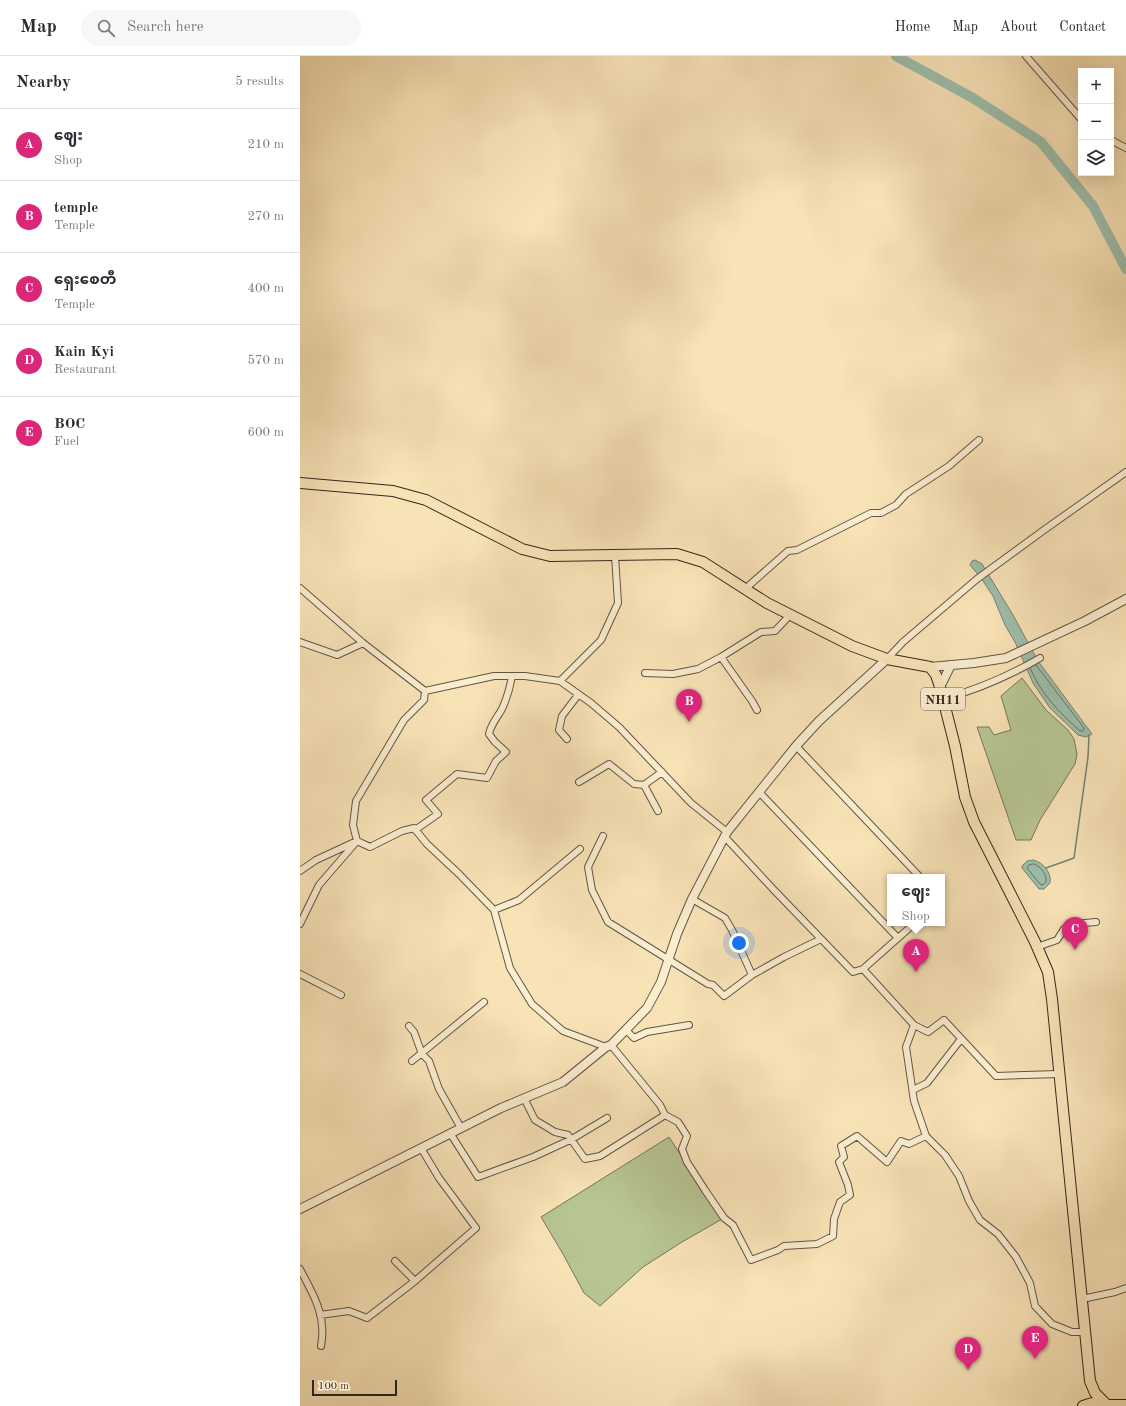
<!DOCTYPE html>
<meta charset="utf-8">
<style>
:root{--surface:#fff;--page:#f7f7f7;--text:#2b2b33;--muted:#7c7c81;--line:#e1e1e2;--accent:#db2777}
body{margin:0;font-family:"Old Standard TT","Noto Sans Myanmar",serif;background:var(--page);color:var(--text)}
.controls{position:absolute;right:12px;top:12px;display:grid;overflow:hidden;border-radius:0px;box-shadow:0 4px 16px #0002}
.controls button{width:36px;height:36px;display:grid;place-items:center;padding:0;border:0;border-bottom:1px solid var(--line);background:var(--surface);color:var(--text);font:20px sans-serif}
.scale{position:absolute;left:12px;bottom:10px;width:85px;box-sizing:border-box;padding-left:4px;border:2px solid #33271d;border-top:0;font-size:11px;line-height:14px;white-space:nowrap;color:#33271d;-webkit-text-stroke:3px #faedd0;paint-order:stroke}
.you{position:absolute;left:439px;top:887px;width:14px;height:14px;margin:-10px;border:3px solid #fff;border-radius:50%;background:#1a73e8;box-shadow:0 0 0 6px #1a73e833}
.badge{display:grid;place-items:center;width:26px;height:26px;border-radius:50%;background:var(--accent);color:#fff;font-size:13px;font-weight:700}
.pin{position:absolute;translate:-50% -33px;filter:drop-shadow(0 1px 2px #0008)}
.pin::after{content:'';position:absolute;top:21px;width:14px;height:12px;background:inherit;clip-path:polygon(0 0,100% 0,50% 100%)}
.popup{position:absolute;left:587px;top:818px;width:58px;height:52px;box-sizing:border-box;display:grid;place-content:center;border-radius:0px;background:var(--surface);filter:drop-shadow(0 1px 3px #0005);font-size:13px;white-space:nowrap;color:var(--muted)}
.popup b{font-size:15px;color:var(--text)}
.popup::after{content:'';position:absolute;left:50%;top:100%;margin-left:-8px;border:8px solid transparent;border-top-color:var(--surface)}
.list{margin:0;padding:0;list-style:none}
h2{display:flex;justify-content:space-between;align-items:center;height:52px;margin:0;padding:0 16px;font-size:17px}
h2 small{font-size:13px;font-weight:400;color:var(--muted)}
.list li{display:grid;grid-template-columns:26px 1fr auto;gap:12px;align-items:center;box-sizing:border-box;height:72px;padding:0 16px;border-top:1px solid var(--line)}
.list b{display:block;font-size:15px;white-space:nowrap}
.list p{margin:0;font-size:13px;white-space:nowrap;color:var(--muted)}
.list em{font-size:13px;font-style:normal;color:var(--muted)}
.icon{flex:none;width:22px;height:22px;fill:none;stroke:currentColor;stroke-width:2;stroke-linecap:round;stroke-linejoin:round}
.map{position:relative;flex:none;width:826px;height:1350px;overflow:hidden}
header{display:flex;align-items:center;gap:24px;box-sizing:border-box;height:56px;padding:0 20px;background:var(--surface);border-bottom:1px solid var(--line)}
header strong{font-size:19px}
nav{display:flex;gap:22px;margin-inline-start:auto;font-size:14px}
.search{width:280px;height:36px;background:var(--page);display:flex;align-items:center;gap:10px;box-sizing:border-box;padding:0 14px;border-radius:22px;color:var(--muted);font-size:15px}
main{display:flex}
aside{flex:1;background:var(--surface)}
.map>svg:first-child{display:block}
.green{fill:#b7c593;stroke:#757658}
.water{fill:#9dbeac;stroke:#738273}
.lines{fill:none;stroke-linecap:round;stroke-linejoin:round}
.shore{stroke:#687264;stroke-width:1}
.stream{stroke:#738273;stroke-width:1.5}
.river{stroke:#9dbeac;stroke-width:10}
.minor-casing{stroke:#645644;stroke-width:8}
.tertiary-casing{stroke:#645644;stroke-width:10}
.trunk-casing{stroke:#33271d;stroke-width:12}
.minor{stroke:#faedd0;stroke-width:6}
.tertiary{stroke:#faedd0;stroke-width:8}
.trunk{stroke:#f8e3b7;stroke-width:10}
.labels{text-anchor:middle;stroke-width:4;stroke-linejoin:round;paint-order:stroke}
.shield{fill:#faedd0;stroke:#6f6253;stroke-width:1}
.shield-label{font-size:13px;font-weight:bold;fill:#33271d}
</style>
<header>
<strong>Map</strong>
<div class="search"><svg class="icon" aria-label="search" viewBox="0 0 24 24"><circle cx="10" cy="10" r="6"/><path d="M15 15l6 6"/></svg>Search here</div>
<nav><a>Home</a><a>Map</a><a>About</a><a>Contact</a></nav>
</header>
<main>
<aside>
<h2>Nearby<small>5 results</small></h2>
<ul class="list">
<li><span class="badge">A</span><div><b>ဈေး</b><p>Shop</p></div><em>210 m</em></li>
<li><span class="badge">B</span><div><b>temple</b><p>Temple</p></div><em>270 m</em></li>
<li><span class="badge">C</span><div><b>ရှေးစေတီ</b><p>Temple</p></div><em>400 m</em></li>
<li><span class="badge">D</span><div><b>Kain Kyi</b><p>Restaurant</p></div><em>570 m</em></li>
<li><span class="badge">E</span><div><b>BOC</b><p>Fuel</p></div><em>600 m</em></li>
</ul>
</aside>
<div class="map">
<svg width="826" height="1350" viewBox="0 0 826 1350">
<rect width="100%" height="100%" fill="#f8e3b7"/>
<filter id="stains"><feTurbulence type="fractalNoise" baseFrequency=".005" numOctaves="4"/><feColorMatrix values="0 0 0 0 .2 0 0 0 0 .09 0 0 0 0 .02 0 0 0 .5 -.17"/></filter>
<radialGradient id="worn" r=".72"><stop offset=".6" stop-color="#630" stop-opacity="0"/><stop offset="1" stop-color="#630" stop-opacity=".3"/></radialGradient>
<path class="green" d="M722,622L746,654L768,674L774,683L777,698L775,708L740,764L731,784H716L677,671H689L694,679L711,674L701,640Z
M369,1081L422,1163L382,1186L343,1211L300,1250L284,1237L263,1198L241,1161Z"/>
<path class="water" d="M675,504L682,508L713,559L738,605L792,678L786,681L778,679L750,652L733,627L715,586L705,569L693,540L681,522L670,509L672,505Z
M733,804C743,806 752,817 750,827L744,833H739L722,812V810L727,805Z"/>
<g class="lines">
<path class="shore" d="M730,612C742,639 758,655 780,675H783L784,672L736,609
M734,808C741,811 747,818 746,826L743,829L740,828L727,812L729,809Z"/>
<path class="stream" d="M746,812L774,802L788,701L789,679"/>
<path class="river" d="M596,0L673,42L741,86L793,150L826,213"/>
<defs>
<path id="minor" d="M726,0L781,63
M811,84L826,92
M0,532L63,587L125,635L194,620H225L260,625L291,647L319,671L391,747L427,776
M445,533L488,495L497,494L571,457H581L596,449L606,438L649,410L679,384
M0,586L37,599L63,587
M421,601L452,645L457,654
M587,603L603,586L677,523L744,474L826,416
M345,617L373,618L398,613L421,601L461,576L475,575L490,559
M260,625L301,584L318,547L315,499
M643,643C676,634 709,620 740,602
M267,683L259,674L262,660L278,639
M496,690L620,821
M279,726L309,708L334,728L344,729L362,716
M344,729L358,755
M459,736L598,882
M115,774L138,758L126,744L157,718L187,722L196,705L206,696L195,686L189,678C191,668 197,662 202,653C207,642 210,632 212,620
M303,780L288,811L292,834L308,866L408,928L413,929L424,940L452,919L484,901L521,883
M424,780L473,833L553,916L563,913L614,969L628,976L644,964L696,1020L759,1018
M0,815L16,804L57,785L70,791L102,775L114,772L127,788L159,818L194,854L210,912L232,948L263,975L306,991
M392,843L425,862L432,874L452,919
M194,854L219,844L280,793
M0,868L19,829L57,785L53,769L56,745L104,664L124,644L125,635
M737,891L757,884L764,873L774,868L796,866
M563,913L615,867
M0,918L41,939
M614,969L606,991L614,1045L626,1080L645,1099L659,1120L669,1145L680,1164L698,1178L716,1201L730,1227L735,1250L752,1268L772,1276H785
M109,970L114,976L122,998L129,1005L139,1033L161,1072
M326,974L334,982L347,976L389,969
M311,989L360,1049L365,1059L378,1066L387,1080L382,1093L387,1106L405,1134L424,1162L433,1169L451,1204L478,1194L484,1190L517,1188L533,1180L534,1163L540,1146L550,1139L548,1129L539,1106L544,1101L541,1090L557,1080L587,1106L601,1085L609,1088L626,1080
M112,1005L184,946
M613,1034L627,1027L661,983
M224,1042L235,1064L255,1076L268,1079L285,1103L300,1100L365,1059
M150,1077L178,1121L233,1101L272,1083L307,1062
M95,1205L115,1225
M0,1213C9,1231 21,1250 22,1270C23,1277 22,1284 21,1290
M782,1243L815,1236L826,1232
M20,1259L49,1255L67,1262L115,1225L176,1172L139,1122L121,1092"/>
<path id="tertiary" d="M630,611L674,607L706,602L785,565L826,543
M640,631L651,609
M0,1153L201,1052L263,1026L306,991L311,989L347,952L361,926L377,878L392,843L427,776L496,690L519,665L587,603"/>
<path id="trunk" d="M0,427L93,435L126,444L222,493L250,500L377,498L403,506L467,547L552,590L587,603L630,611L636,619L640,631L655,690L665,741L674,766L735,886L748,916L752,943L790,1325L795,1337L805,1347
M807,1349H826
M783,1350C792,1346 799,1345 807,1349"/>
</defs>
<use href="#minor" class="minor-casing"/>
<use href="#tertiary" class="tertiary-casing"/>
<use href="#trunk" class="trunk-casing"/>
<use href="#minor" class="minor"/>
<use href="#tertiary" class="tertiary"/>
<use href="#trunk" class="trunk"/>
</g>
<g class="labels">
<rect class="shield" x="621" y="632" width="44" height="22" rx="3"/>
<g class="shield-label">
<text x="643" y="648">NH11</text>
</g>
</g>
<rect width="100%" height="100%" filter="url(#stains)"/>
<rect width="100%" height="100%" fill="url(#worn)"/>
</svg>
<div class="controls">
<button>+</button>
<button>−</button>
<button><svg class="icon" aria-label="layers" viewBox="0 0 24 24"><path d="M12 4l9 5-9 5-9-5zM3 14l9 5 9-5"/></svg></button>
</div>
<div class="scale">100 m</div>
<div class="you"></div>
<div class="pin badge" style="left:616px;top:916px">A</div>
<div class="popup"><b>ဈေး</b>Shop</div>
<div class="pin badge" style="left:389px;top:666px">B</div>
<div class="pin badge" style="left:775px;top:894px">C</div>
<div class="pin badge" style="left:668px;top:1314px">D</div>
<div class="pin badge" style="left:735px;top:1303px">E</div>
</div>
</main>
